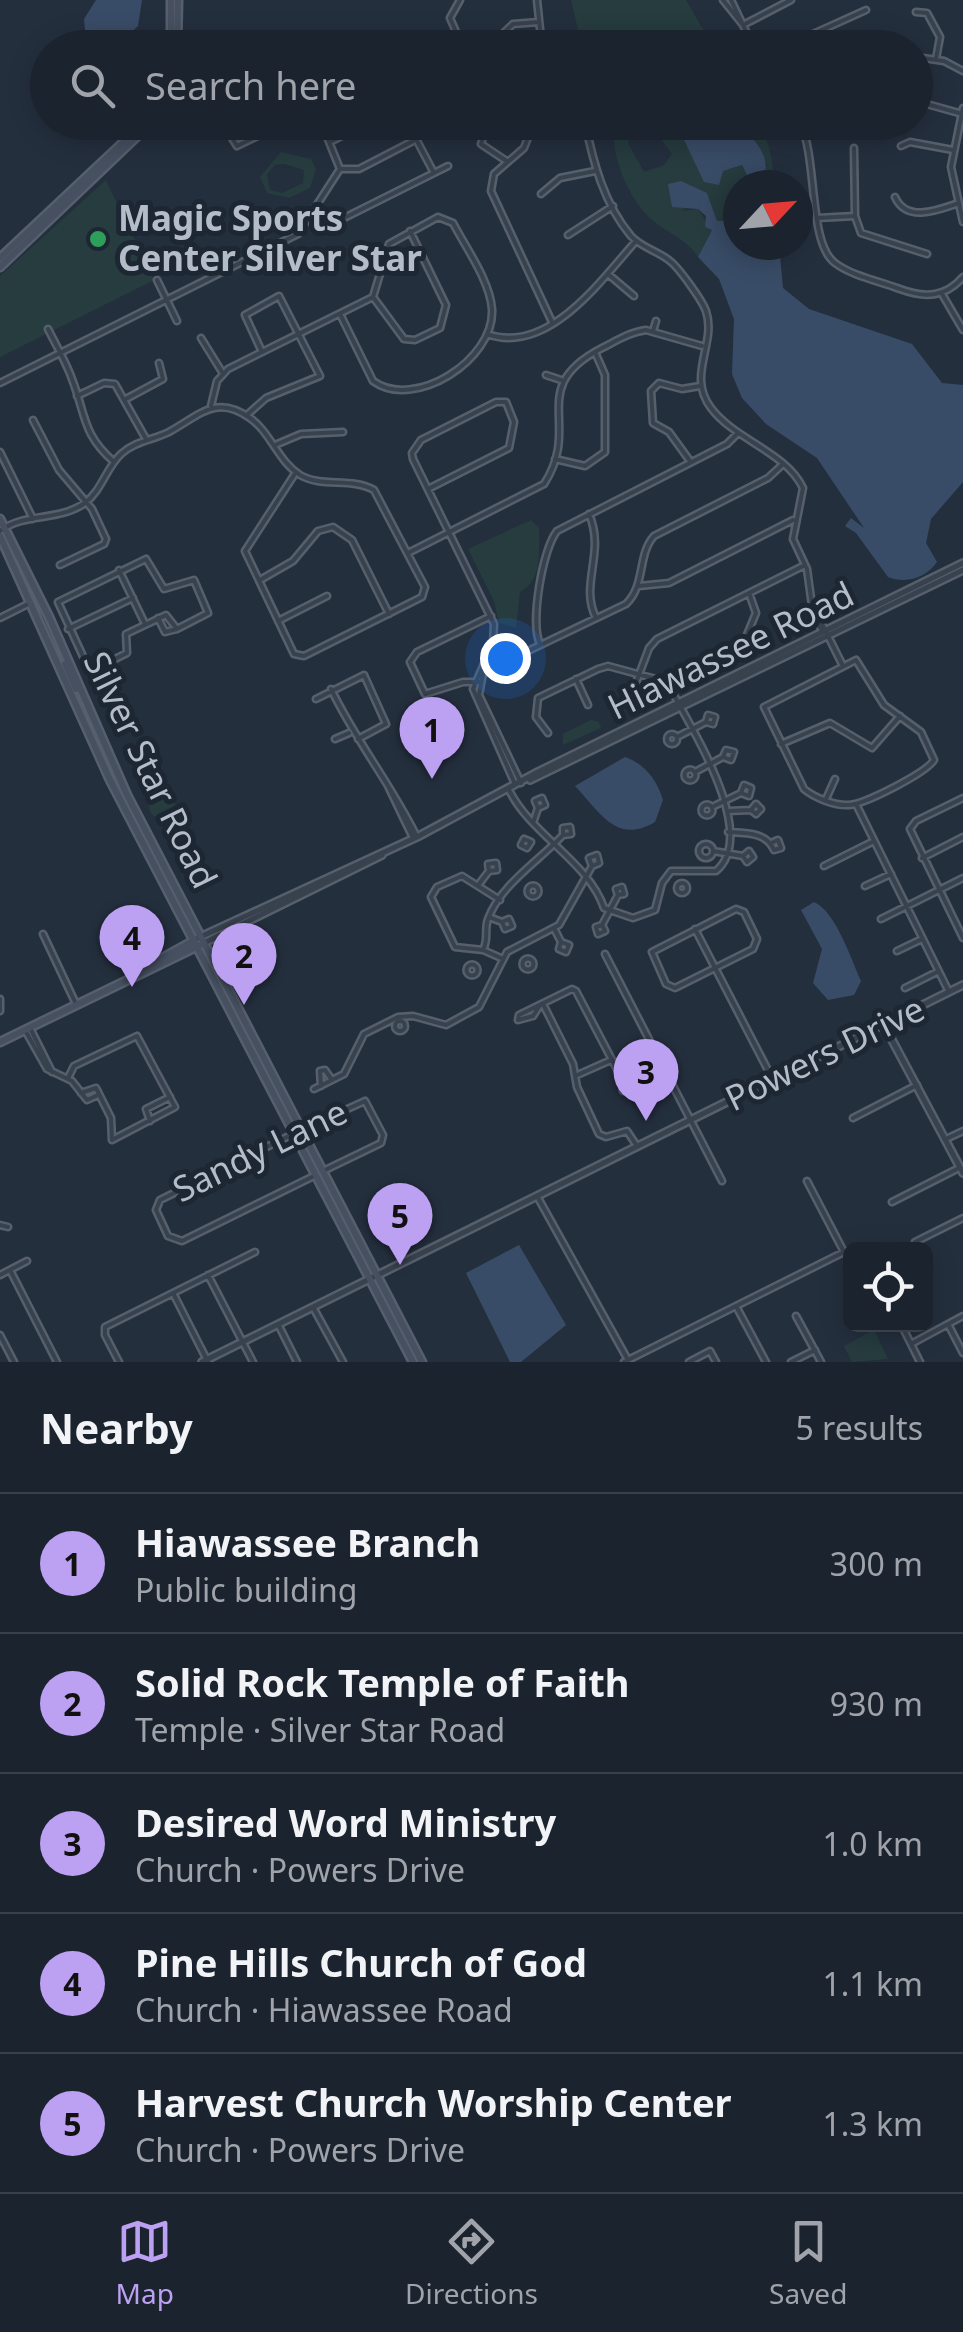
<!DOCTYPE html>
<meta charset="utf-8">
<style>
:root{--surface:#1b232e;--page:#282f3a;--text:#f1f3f6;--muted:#a0a4aa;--line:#39404a;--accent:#bca0f2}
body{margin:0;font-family:"Noto Sans",sans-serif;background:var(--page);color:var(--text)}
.controls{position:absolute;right:30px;bottom:30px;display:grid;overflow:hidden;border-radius:15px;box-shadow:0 5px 25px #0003}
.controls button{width:90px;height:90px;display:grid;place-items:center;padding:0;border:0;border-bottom:2px solid var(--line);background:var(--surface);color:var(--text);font:50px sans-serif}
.compass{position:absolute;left:723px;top:170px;width:90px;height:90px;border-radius:50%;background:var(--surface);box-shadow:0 5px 25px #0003;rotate:64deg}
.you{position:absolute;left:505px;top:658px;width:35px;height:35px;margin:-25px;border:8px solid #fff;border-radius:50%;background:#1a73e8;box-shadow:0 0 0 15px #1a73e833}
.badge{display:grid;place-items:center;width:65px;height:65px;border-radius:50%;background:var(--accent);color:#111;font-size:32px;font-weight:700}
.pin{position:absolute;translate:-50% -82px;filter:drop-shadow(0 2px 5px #0008)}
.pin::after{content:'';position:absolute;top:52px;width:35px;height:30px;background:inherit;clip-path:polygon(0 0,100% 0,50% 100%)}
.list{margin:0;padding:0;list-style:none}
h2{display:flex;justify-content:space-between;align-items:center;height:130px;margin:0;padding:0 40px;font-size:42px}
h2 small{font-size:32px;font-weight:400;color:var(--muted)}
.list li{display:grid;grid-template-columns:65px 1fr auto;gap:30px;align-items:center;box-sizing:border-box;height:140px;padding:0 40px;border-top:2px solid var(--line)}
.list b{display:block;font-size:38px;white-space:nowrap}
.list p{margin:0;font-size:32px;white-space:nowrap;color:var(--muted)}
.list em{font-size:32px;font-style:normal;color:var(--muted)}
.icon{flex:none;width:55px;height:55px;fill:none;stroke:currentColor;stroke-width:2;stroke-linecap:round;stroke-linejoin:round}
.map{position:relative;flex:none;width:963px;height:1362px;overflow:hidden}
.search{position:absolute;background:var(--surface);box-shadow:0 5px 25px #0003;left:30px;right:30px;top:30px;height:110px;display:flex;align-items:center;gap:25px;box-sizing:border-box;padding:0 35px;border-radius:55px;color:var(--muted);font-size:38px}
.sheet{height:830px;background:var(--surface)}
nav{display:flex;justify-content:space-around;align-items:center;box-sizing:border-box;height:140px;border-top:2px solid var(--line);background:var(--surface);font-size:28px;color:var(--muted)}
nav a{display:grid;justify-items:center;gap:5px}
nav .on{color:var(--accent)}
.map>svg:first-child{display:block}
.green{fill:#263c3f;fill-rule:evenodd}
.water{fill:#394c67}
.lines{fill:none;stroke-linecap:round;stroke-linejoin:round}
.minor-casing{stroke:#565f6c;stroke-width:9}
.tertiary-casing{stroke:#565f6c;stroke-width:10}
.secondary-casing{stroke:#565f6c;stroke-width:11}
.minor{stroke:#38414e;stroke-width:4}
.tertiary{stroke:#38414e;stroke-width:5}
.secondary{stroke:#465061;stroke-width:6}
.leisure-dot{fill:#2e9e5b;stroke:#1d2633;stroke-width:4}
.labels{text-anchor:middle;stroke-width:10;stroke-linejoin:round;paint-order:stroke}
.poi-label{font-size:35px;font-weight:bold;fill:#b4bcc9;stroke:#1d2633;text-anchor:start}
.street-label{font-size:35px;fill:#b4bcc9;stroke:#1d2633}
</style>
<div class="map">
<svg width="963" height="1362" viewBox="0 0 963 1362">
<rect width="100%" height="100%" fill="#242f3e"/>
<path class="green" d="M571,0H686L707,36L703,47H582Z
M616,123H637L628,143L644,172L664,165L672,154L649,123H676L675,128L723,171L742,165L752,185H738V221H717L707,193L682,211L698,209L712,230L698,257C686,238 664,232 649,217C629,199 607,149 616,123Z
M707,123C764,122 769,127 775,185H760L767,165L755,139L718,134Z
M281,152L311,159L316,169L310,188L289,198L267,193L260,177ZM284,164L304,170L303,183L282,193L270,190L267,174L275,165Z
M106,180L154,280L0,357V276Z
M531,520L539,528C539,551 543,580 520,592L516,628L499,623L494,601L468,549Z
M591,720L599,722L601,728L563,745V734Z
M149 806a13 13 0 1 1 26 0a13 13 0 1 1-26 0Z
M874,1330L888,1359L852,1362L844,1346Z"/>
<path class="water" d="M96,0H142L138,26L119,44L101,45L85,30L84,19Z
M416,34L442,47H395L405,36Z
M676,123H707L726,136L734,130L751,136C764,151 772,168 760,185H752L742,165L723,171L719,185L704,182Z
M681,181L707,193L717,221H738V245H779L783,288L809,309L912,344L942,383L963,385V482L931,519L926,543L937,562C926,578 906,584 888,577L856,533L845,526L851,518L864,528L817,458L766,424L742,398L732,374L734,319L719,279L698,257L712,230L705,227L706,216L698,209L672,207L668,184Z
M625,757C645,764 657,780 663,800L655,822C616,845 600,812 575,786Z
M814,902C836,912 851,959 861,981L854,995L828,1000L813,983L822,949L801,910Z
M519,1245L566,1325L521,1362H510L466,1273Z"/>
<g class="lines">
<defs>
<path id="minor" d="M460,0L450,18L463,48
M537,0L542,48
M723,0L743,25
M731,0L754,48
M916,12L927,13L940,37L936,59
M743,25L791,0
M367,42L368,48
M488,48L513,24L539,22
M782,48L866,10
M916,57L944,61L963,71
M916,101L959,113
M963,108L951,167L963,222
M222,122L237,146L287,122
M321,122L340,169
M407,122L434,173
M488,122L481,144L508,162
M534,122L524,148L494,174L491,191L552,322
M585,122C593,162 604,204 631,236C642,248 658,251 670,261C679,268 702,300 706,311C717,344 686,375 711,408C735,440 786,452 803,488L793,539L807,569L813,613L822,631
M800,122C818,160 808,243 835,263C852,276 879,281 900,289C924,298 945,298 963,277
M330,142L369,122
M901,146L910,142L953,150
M854,148L855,216L861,233L927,254
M340,169H359L417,139
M541,194L560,178L595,171
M895,197C906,222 936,211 956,204
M315,214L327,220L342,219L448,166
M817,218L855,216
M568,235L613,206
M608,274L634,296
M157,280L177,321
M942,294L963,330
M373,297L404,339L415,340L440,328L446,305L410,231
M48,329C56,345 66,362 72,379C86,415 82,434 114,462
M653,331L656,321
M487,334C548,356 601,280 636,241
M201,338L222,372
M546,375L561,380
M0,383L298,234L340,169
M77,396L104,383L115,384L146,439
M124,400L163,379L159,363
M211,406L217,381L228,369L373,297L389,244L438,217L453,223C466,248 490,281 492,309C495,360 414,411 373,381L340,314
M248,414L266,398L320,376L279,296L245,315L262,352
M33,420L59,470L92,509L106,539L104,544L60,565
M275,445L301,434L343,432
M0,452L33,519
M555,459L585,466L605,452V375L595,352
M690,461L669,432L653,423L651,391L659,383L682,389L700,386
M428,489L509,448L514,422L506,402H496L421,440L412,453L413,459L494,624L493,643L473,689L515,784
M589,514C606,553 579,584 596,618
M0,531C25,512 58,522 85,503C102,490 106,468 121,454C135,441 153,440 169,432C200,415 216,394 250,418C271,433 278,461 300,475C322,488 351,477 374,490L425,587L422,597L304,656L294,654L245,551L296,472
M408,553L544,484C583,424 525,388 602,348C616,341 630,332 646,330L702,346
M146,559L164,589L194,580L208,613L177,629L166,615L126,634L127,653L101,666L87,665L58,602Z
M119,570L145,624
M260,580L293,561L318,531L333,527L352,540L389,614
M639,586L669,583L793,520
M813,606L842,664
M0,618L28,604
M158,618L165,632L177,629
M278,621L327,596
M68,629L133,598
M540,644C530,624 542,550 557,531L727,444L738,433
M486,658L503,663L626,604C646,585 637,555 654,536L768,478L782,465
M856,660L884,705L921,732L934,760C926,773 865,804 849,805C835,806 815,798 804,789L764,707Z
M485,663L479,695L521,783
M576,679L588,705
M481,682H463L425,694L410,662L417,652L491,616
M102,684L105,665
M634,688L649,648L657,639L805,565
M331,689C356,741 390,783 416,835
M316,699L364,675L386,724L358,739
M548,733L536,717L538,698L598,669L608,666L667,682L744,642L756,613L749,593
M667 739a5 5 0 1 1 10 0a5 5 0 1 1-10 0Z
M677,737L706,722L708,715L715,717L713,724L706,722
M335,739L349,733
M781,744L830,723L872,748L900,716
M684.5 775a5.5 5.5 0 1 1 11 0a5.5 5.5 0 1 1-11 0Z
M695,772L723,757L731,760L734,752L726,750L723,757
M389,788L413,838
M509,790C532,836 588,861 604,908L633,918L655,910L662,883L671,871H716C761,833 687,722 667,682
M963,798L916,821L910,829L963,938
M826,799L835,779
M856,804L949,992
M701.5 810a5.5 5.5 0 1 1 11 0a5.5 5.5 0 1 1-11 0Z
M712,807L741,793L749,796L751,788L744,785L741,793
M729,811L751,810L756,814L761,809L756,804L751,810
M533,823L538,808L535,801L542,798L545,805L538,808
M728,832C746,833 766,832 774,850L781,848L778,840L771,843
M524,839L531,842L527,848L521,845Z
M699 851a7 7 0 1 1 14 0a7 7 0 1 1-14 0Z
M713,851L743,856L749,851L753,857L747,862L743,856
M922,858L963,837
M824,866L874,841
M677 888a5 5 0 1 1 10 0a5 5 0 1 1-10 0Z
M479,884L489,871L488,864L496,863L497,870L489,871
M527.5 891a5.5 5.5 0 1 1 11 0a5.5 5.5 0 1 1-11 0Z
M865,886L891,874
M500,900L462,876L437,887L431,897L455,947L483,950L501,958
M736,909L744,912L757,939L753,949L675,988L666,984L652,952Z
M489,917L502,922L509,919L512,926L505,929L502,922
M881,919L963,878
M602,925L618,895L616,889L622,887L624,894L618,895
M602,925L605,931L598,934L596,927Z
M554,928L561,942L559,949L566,952L569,945L561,942
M695,929L772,1078
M43,934L76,1004
M483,950C489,939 484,930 488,919C501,884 539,861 563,835L571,834L570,827L563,828V835
M897,951L922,939
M605,954L722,1181
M522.5 964a5.5 5.5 0 1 1 11 0a5.5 5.5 0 1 1-11 0Z
M466.5 970a5.5 5.5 0 1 1 11 0a5.5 5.5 0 1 1-11 0Z
M905,988L937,972
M0,999V1011
M543,1004L573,1064L577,1087L599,1134L606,1137L627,1131L637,1146
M540,1005L533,1016L518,1020L519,1015L572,989L576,991L621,1077L623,1091
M395 1026a5 5 0 1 1 10 0a5 5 0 1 1-10 0Z
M30,1028L52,1072
M25,1030L47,1069L72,1081L87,1100L98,1095
M575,1076L611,1060
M68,1078L74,1066L137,1036L175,1107L112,1140L111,1118L96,1088L81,1093
M321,1086L320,1071L325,1070L332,1080
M314,1089L344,1074L364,1034L398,1017L413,1016L446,1025L479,1007L507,952L559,925L592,866L599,863L597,855L589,858L592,866
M853,1118L917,1085
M150,1121L146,1109L170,1097
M303,1129L365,1101L383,1135L381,1143L323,1171
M295,1133L160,1200L156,1210L168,1236L182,1241L316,1175
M946,1139L963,1131
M537,1196L628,1360
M892,1202L959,1168
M0,1225L8,1227
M915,1242L963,1218
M10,1270L57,1362
M0,1275L27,1261
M208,1275L253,1362
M173,1293L208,1362
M736,1306L766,1362
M314,1309L343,1362
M796,1316L821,1362
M279,1326L297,1362
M949,1326L963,1353
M903,1328L920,1362
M0,1335L14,1362
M911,1344L963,1316
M119,1362L105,1335V1327L255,1252
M624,1362L844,1252L807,1181
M689,1362L710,1351L716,1362
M791,1362L815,1350"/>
<path id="tertiary" d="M530,780L963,570
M198,938L417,837L538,772L963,563
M206,942L382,855
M884,1025L963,1173
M202,1362L963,985"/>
<path id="secondary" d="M171,48V0
M177,48L178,0
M0,258L145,122
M0,267L152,122
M0,519L49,617L127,795L422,1362
M0,536L110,780L413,1362
M65,664L76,689
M146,967L195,940
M0,1042L200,945"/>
</defs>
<use href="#minor" class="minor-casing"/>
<use href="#tertiary" class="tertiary-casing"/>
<use href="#secondary" class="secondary-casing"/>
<use href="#minor" class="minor"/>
<use href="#tertiary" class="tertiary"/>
<use href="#secondary" class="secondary"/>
</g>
<circle class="leisure-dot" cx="98" cy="239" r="10"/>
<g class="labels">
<g class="poi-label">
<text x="118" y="231">Magic Sports<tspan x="118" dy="40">Center Silver Star</tspan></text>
</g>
<g class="street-label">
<text transform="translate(731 651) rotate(-26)" y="12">Hiawassee Road</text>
<text transform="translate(150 770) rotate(64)" y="12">Silver Star Road</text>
<text transform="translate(825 1054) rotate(-26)" y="12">Powers Drive</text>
<text transform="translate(260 1151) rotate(-26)" y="12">Sandy Lane</text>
</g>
</g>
</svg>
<div class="controls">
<button><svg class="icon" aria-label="locate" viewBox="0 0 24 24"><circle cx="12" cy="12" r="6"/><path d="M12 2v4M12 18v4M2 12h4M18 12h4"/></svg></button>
</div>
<svg class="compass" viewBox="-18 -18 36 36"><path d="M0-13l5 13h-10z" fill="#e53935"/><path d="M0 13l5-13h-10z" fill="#a0a4aa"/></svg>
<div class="you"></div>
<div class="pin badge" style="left:432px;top:779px">1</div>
<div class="pin badge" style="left:244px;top:1005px">2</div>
<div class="pin badge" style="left:646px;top:1121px">3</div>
<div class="pin badge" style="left:132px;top:987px">4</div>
<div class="pin badge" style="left:400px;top:1265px">5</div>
<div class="search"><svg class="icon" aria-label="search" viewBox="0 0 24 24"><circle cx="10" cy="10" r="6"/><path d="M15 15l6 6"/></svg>Search here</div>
</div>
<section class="sheet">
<h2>Nearby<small>5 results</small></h2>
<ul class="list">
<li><span class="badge">1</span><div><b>Hiawassee Branch</b><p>Public building</p></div><em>300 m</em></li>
<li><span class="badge">2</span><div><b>Solid Rock Temple of Faith</b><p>Temple · Silver Star Road</p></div><em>930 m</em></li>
<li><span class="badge">3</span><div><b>Desired Word Ministry</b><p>Church · Powers Drive</p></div><em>1.0 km</em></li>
<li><span class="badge">4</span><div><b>Pine Hills Church of God</b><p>Church · Hiawassee Road</p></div><em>1.1 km</em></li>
<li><span class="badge">5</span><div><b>Harvest Church Worship Center</b><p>Church · Powers Drive</p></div><em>1.3 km</em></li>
</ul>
</section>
<nav>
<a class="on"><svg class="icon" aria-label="map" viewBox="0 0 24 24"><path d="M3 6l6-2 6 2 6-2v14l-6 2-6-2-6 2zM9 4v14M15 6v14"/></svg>Map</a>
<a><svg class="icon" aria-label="directions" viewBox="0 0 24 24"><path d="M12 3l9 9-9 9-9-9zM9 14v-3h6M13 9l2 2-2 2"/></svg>Directions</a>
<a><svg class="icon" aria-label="saved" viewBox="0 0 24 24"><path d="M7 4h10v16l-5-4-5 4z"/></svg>Saved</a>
</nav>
